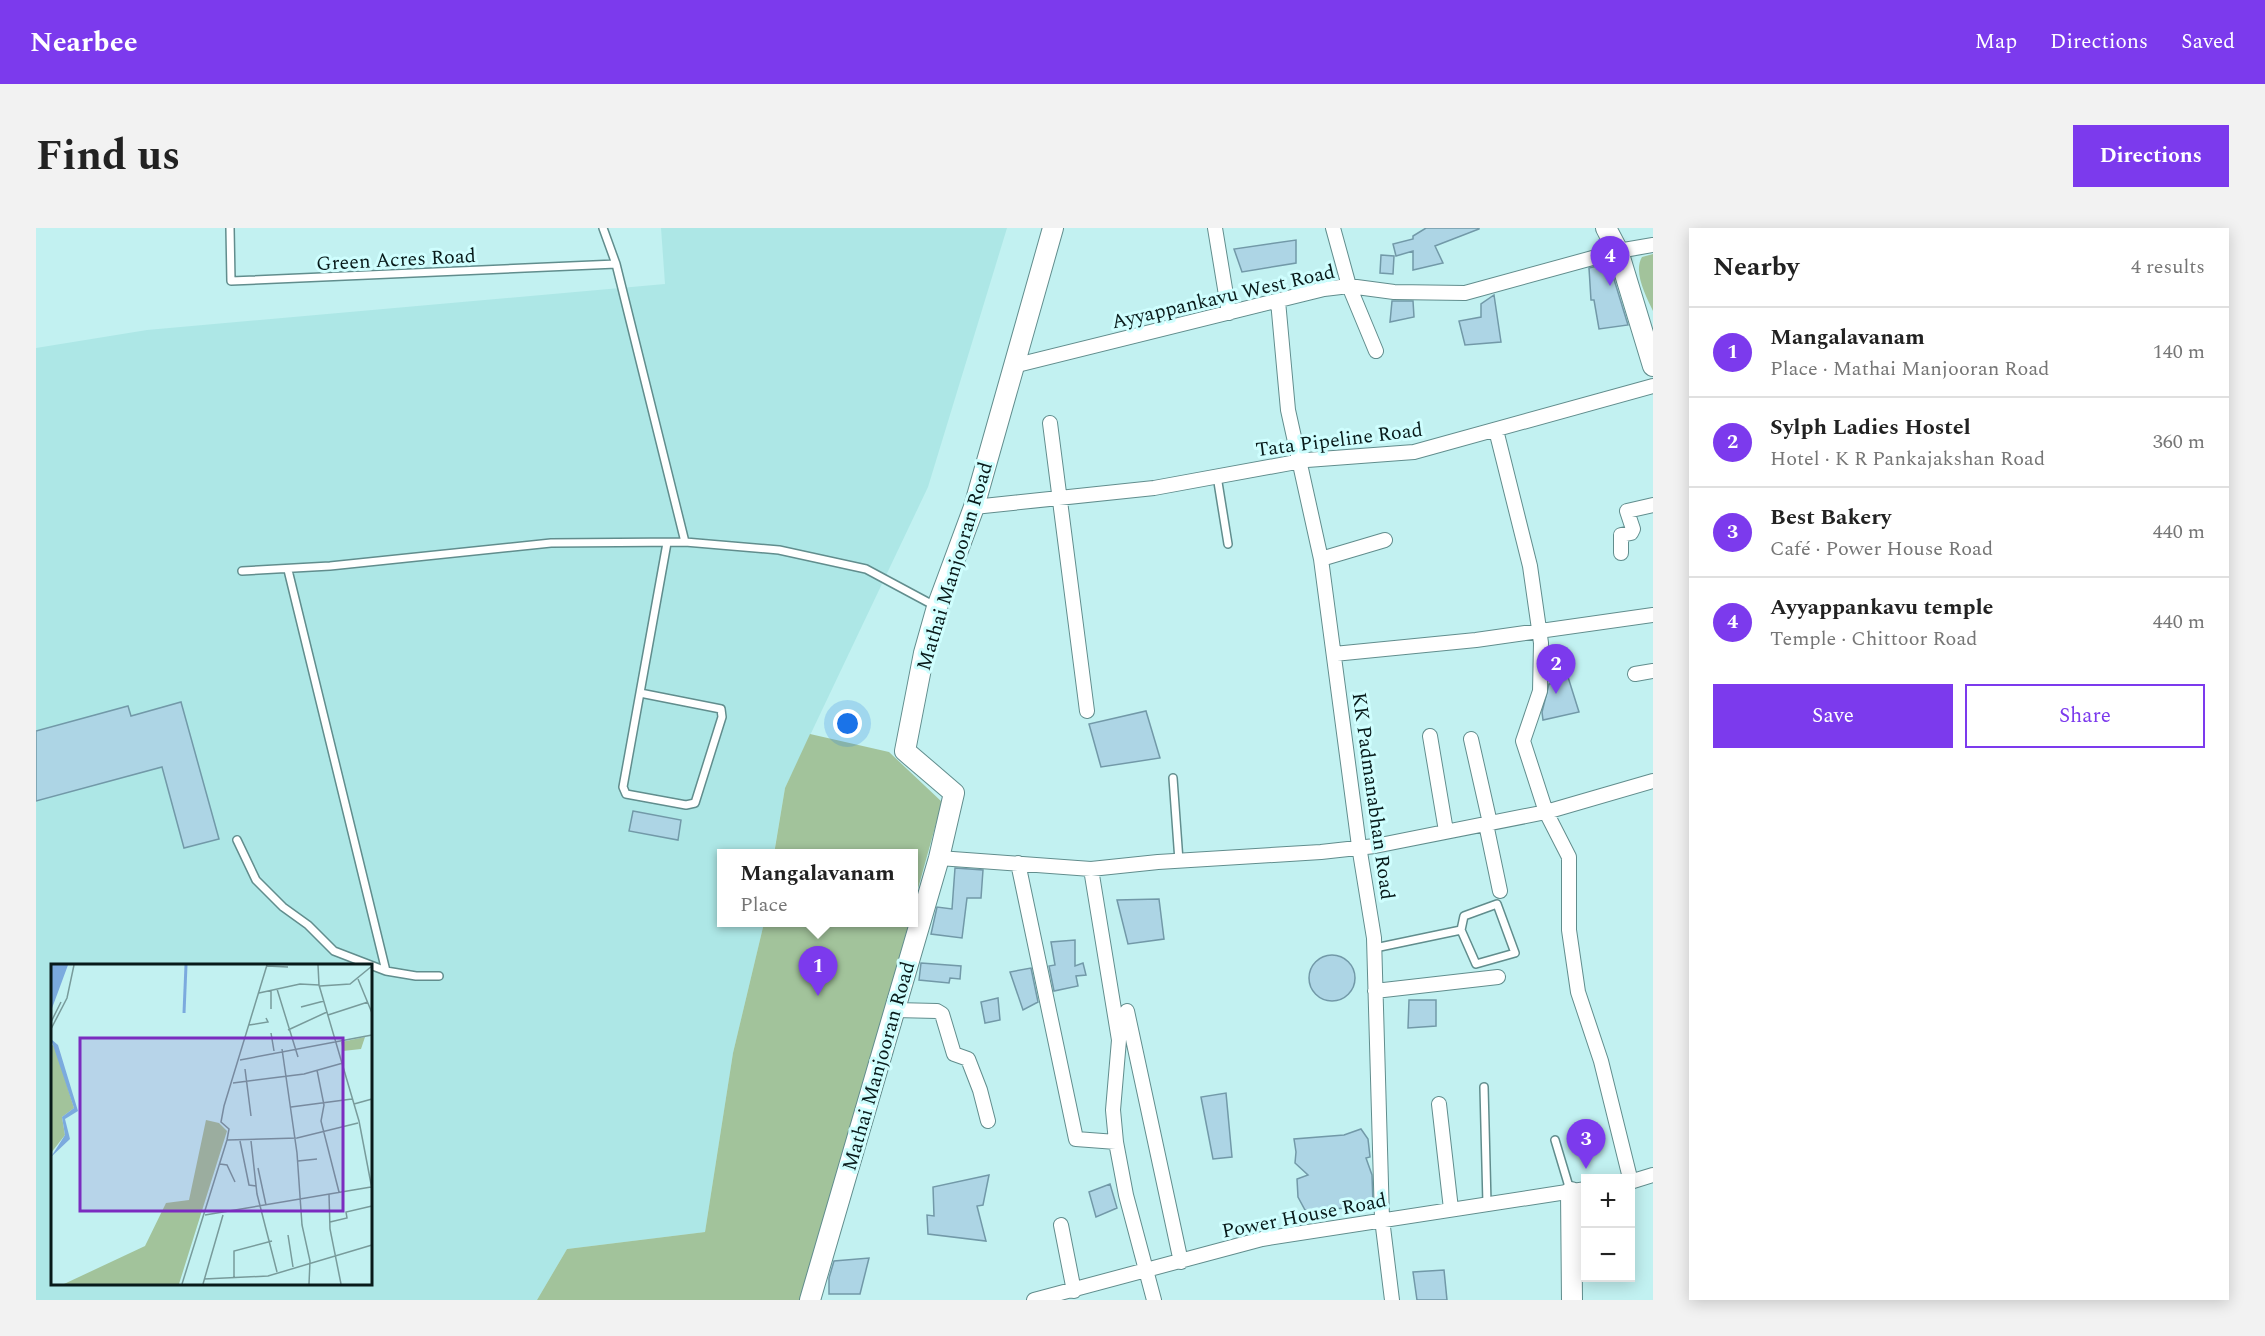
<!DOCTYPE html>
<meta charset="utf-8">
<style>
:root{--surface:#fff;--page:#f2f2f2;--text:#222;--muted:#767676;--line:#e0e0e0;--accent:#7c3aed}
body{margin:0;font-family:Spectral,serif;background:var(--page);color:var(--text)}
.controls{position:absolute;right:18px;bottom:18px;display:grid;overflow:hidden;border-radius:0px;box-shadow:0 3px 15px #0003}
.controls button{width:54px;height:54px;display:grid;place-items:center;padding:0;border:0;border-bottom:2px solid var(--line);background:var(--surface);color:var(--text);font:30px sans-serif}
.you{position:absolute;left:812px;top:496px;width:21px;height:21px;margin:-15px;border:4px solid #fff;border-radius:50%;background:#1a73e8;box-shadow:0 0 0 9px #1a73e833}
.badge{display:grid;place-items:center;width:39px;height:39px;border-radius:50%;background:var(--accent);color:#fff;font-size:20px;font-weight:700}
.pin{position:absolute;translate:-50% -50px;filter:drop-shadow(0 2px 3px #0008)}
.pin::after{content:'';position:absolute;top:32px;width:21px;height:18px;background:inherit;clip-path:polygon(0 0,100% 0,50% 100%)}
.popup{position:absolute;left:681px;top:621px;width:201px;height:78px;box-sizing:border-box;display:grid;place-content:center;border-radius:0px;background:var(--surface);filter:drop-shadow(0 2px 4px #0005);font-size:20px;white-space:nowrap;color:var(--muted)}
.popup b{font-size:22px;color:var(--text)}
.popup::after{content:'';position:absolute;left:50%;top:100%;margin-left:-12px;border:12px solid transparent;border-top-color:var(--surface)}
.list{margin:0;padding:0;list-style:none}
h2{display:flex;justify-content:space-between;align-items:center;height:78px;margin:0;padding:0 24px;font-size:26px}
h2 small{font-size:20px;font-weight:400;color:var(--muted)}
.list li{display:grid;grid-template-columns:39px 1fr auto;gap:18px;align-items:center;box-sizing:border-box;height:90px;padding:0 24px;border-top:2px solid var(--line)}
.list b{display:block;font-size:22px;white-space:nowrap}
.list p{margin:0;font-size:20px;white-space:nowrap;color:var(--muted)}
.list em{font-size:20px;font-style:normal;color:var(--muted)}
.actions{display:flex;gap:12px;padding:18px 24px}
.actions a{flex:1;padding:14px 0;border:2px solid var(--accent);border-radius:0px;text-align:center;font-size:21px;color:var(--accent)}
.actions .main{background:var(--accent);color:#fff}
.map{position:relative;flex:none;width:1617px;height:1072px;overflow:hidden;border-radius:0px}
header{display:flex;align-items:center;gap:36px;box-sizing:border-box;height:84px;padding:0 30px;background:var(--accent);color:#fff}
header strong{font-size:28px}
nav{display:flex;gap:33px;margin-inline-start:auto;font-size:21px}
.intro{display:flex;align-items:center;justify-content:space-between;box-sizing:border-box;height:144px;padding:0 36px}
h1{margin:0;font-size:42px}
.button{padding:15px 27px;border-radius:0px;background:var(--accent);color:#fff;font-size:21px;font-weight:700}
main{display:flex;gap:36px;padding:0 36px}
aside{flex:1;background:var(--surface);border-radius:0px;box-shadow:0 3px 15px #0003}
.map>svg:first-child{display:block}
.built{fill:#ade7e6;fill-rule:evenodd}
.green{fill:#a2c39b}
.building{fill:#add5e5;stroke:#7299a8;stroke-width:1.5}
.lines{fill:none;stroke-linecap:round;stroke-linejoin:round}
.lane-casing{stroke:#618d8d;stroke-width:10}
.street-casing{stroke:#618d8d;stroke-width:16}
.secondary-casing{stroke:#618d8d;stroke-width:22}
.lane{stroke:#fff;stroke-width:7}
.street{stroke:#fff;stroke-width:14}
.secondary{stroke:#fff;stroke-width:20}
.labels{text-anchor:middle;stroke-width:6;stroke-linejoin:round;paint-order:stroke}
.street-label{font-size:20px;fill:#081a1a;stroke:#cffefe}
.inset-river{fill:none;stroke:#7baade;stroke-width:3}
.inset-road{fill:none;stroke:#789b9b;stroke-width:1.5}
.view{fill:#7b2cbf;fill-opacity:0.15;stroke:#7b2cbf;stroke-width:3}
.inset-edge{fill:none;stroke:#081a1a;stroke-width:3}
</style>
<header>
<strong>Nearbee</strong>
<nav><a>Map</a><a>Directions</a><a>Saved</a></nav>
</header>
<div class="intro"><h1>Find us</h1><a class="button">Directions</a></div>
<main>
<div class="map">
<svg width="1617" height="1072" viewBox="0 0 1617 1072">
<rect width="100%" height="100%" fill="#c2f1f1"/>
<path class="built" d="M625,0H971L892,259L749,560L738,625L686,626V694L728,695L697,825L669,1004L531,1021L501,1072H0V120L111,102L629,56ZM16,738H334V1056H16Z"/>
<path class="green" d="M1617,26V83C1610,68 1597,44 1606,29Z
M774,506L853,524L906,574L878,675V626H738L749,560Z
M728,695H873L766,1072H501L531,1021L669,1004L697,825Z"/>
<path class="building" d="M1390,0H1443V1L1399,18L1407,35L1377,42V23L1360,28L1357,16L1377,11V8Z
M1260,12V35L1206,44L1198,21Z
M1345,27L1358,28L1357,46L1344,45Z
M1573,35L1592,97L1563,101L1558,72H1555L1553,40Z
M1458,67L1465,114L1429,117L1423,93L1445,89V76Z
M1356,73H1377L1378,89L1354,94Z
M1522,449H1532L1543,484L1507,492L1506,484L1513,456L1521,455Z
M145,474L183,611L148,620L126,539L0,573V503L92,478L95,488Z
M1110,483L1124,530L1065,539L1053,496Z
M597,583L645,592L642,612L593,603Z
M919,640L947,642L945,670H931L926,710L895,706L901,679L916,681Z
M1123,671L1128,711L1092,716L1081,672Z
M1039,712V738L1047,735L1050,747L1040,748L1042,758L1018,763L1013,738L1019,737L1015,714Z
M1273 750a23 23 0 1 1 46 0a23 23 0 1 1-46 0Z
M885,735L925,738L924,751L914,750L913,755L883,752Z
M995,740L1002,774L987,782L974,744Z
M962,770L964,792L949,795L945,774Z
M1373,772H1400V798L1372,800Z
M1190,865L1196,929L1177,931L1165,869Z
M1325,901L1332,911L1334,929L1330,930L1336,947L1337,976L1314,980L1269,982L1262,969L1261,951L1272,947L1259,935L1260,924L1258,911L1308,907Z
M953,947L947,977L941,978L950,1013L892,1006L891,987L898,988L897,959Z
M1074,956L1081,980L1060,989L1053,964Z
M833,1030L824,1066H793V1050L798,1033Z
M1408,1042L1411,1072H1381L1377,1044Z"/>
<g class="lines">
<defs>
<path id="lane" d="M194,0L195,53L580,36
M567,0L580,36L649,314
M1181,248L1192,316
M252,342L350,743L380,748H403
M206,343L294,338L515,315L649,314L743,322L830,341L899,378
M604,465L685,481L686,489L659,575L650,577L590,566L587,559L631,315
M1137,550L1143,633
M201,612L220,652L247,679L272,697L298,723L350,743
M1339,720L1425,702L1428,688L1461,676L1479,725L1440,736L1425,702
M1448,859L1451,976
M1519,912L1534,962"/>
<path id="street" d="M1179,0L1193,85
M1297,0L1313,58L1340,123
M1242,73L1252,182L1285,331L1323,618L1338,710L1346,991L1356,1072
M977,138L1288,61L1313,58L1358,64L1429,65L1582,23L1617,17
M1014,195L1051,483
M1460,202L1494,338L1505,415L1504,463L1487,513L1510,584L1533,629V702L1542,764L1565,833L1594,950
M938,279L1118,260L1271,232L1378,224L1617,158
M1585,325V307L1595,305L1597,301L1591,283L1617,277
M1285,331L1349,312
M1298,426L1440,412L1617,387
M1599,446L1617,443
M1394,508L1410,603
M1435,511L1454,595
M1450,596L1464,663
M903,630L1055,641L1122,634L1285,624L1339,618L1510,584L1617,553
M982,635L1040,911L1080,914
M1055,641L1083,812L1077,882L1080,914L1090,967L1118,1072
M1339,763L1462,749
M859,782L901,783L906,786L918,826L932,831L944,862L952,893
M1091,783L1145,1034
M1403,876L1415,981
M1594,954L1617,947
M1025,997L1038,1063
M998,1072L1226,1011L1550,961"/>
<path id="secondary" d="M1570,0L1582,23L1617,138
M1535,964L1536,1072
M774,1072L903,630L918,565L869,523L888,425L901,379L938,279L1017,0"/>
</defs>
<use href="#lane" class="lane-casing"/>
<use href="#street" class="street-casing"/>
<use href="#secondary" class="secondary-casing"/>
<use href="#lane" class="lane"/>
<use href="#street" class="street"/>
<use href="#secondary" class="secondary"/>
</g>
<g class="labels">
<g class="street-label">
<text transform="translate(360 31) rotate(-3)" y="7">Green Acres Road</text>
<text transform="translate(1187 68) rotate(-13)" y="7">Ayyappankavu West Road</text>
<text transform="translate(1303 211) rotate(-7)" y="7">Tata Pipeline Road</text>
<text transform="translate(918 338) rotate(-73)" y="7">Mathai Manjooran Road</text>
<text transform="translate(1338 568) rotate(82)" y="7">KK Padmanabhan Road</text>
<text transform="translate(842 838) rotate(-74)" y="7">Mathai Manjooran Road</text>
<text transform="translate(1268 987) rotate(-11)" y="7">Power House Road</text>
</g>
</g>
<g transform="translate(15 736)">
<rect width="321" height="321" fill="#c2f1f1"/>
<path d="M314,73L310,85L292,87L290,78ZM0,80L4,83L23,144L11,153L14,171L0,189ZM155,156L168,159L176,167L128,320H13L94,282L115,239L138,236Z" fill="#a2c39b"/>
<path d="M0,1H17L0,47ZM0,75L7,81L27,147L14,155L19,175L0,193L14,171L11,153L23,144Z" fill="#7baade"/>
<path class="inset-river" d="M133,49L135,1"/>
<path class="inset-road" d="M267,1L268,21L308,157L321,225M216,2L237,3M307,15L321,49M269,22L299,20L321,2M226,25L247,93M220,26V45M208,29L249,20L268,21M250,43L273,37M277,51L317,38M0,58L10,38M198,61L217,58L215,54M0,65L16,34L23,1M237,66L276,48M220,69L223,87M231,85L246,189L251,261L259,297L258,320M189,96L321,71M194,105L200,152M266,106L273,141L270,157L288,228M182,119L253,110L292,99M303,140L321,135M240,143L301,135M176,176L246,174L307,159M189,177L198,221L205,222M200,177L206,230L226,308M247,197L266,195M169,200L176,201L184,218M207,204L215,241M278,230L279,265L290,320M154,251L320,223M279,258L296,254L295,248L321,242M237,271L242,303M183,313V287L221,277M153,315L217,312L321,281M131,320L176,176L178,165L170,158L173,142L216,1M152,320L172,251"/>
<path class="view" d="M29,74H292V247H29Z"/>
<rect width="321" height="321" class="inset-edge"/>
</g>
</svg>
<div class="controls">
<button>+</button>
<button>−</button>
</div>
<div class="you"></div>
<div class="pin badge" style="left:782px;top:768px">1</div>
<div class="popup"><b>Mangalavanam</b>Place</div>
<div class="pin badge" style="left:1520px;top:466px">2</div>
<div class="pin badge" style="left:1550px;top:941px">3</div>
<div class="pin badge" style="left:1574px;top:58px">4</div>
</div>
<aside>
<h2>Nearby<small>4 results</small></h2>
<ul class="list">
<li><span class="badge">1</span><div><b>Mangalavanam</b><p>Place · Mathai Manjooran Road</p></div><em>140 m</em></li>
<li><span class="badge">2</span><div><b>Sylph Ladies Hostel</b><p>Hotel · K R Pankajakshan Road</p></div><em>360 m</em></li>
<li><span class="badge">3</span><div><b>Best Bakery</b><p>Café · Power House Road</p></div><em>440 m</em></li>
<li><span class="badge">4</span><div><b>Ayyappankavu temple</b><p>Temple · Chittoor Road</p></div><em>440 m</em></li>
</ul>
<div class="actions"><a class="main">Save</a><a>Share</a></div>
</aside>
</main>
